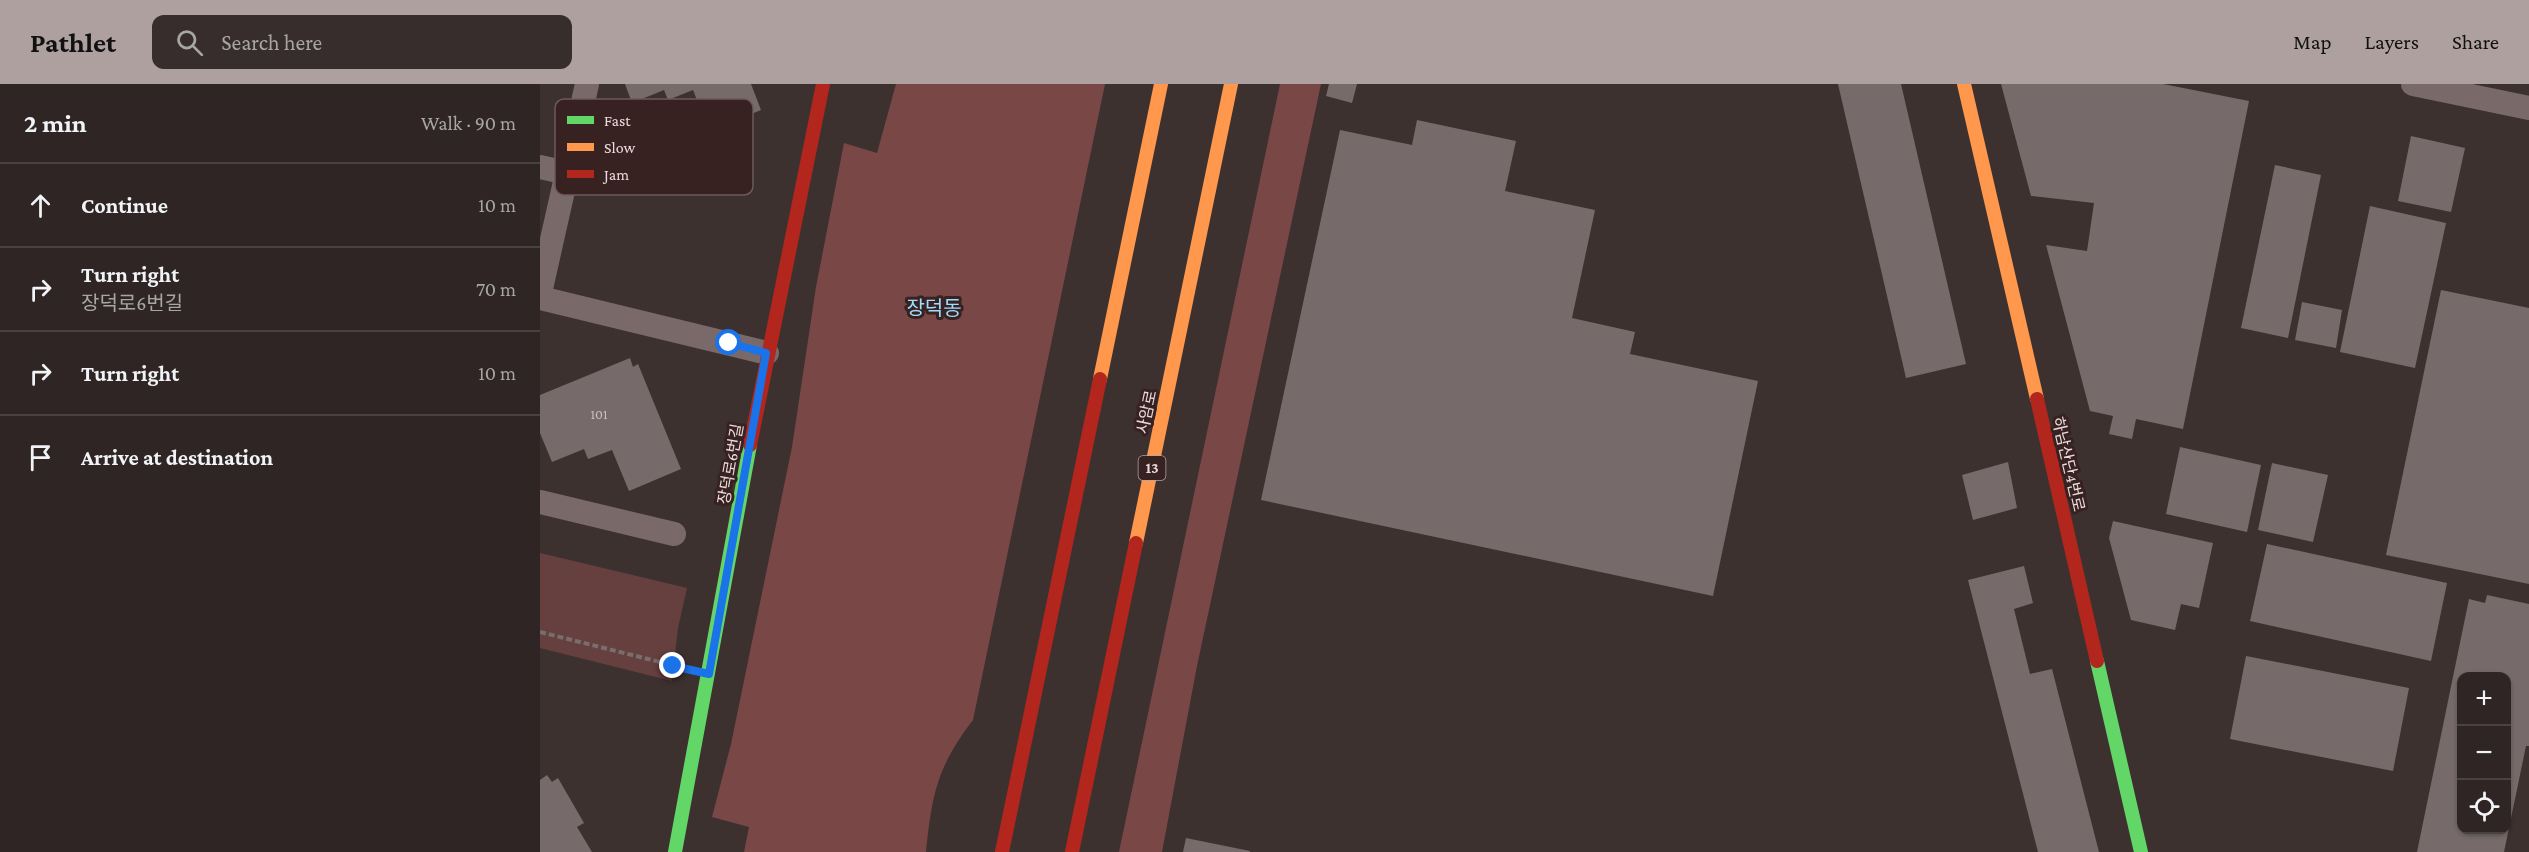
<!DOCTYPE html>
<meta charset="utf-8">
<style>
:root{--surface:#2e2524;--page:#362d2c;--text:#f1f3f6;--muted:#a7a5a6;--line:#494241;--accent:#ada09e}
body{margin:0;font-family:"Crimson Pro","Noto Sans KR",serif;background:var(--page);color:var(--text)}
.controls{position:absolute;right:18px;bottom:18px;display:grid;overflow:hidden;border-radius:12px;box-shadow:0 2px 4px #0004}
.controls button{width:54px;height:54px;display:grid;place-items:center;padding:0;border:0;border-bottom:2px solid var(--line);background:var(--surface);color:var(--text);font:30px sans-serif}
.stop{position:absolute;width:18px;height:18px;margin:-14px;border:4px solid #1a73e8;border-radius:50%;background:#fff}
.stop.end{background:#1a73e8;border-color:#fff;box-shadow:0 2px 6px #0008}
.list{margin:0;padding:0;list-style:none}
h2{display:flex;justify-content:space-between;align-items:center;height:78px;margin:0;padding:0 24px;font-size:26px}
h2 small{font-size:20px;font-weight:400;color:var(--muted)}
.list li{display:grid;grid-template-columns:39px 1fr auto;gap:18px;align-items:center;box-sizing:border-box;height:84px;padding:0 24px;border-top:2px solid var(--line)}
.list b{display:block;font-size:22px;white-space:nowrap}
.list p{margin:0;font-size:20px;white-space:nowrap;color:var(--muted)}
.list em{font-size:20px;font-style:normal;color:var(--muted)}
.icon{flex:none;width:33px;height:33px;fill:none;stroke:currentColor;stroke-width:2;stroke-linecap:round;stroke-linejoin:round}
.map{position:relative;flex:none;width:1989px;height:768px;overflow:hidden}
header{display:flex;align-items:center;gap:36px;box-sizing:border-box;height:84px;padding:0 30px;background:var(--accent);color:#111}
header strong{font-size:28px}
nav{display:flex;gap:33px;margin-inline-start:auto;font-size:21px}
.search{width:420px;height:54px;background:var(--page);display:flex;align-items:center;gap:15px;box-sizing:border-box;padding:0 21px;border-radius:12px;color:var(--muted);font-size:22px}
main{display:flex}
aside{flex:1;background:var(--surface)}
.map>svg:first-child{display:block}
.green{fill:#66403e}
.forest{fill:#794746}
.building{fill:#766b6a;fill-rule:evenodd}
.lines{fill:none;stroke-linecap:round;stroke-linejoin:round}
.path{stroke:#7a6e6d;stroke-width:4;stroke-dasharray:6 3;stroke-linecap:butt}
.street{stroke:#796a69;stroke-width:24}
.fast{stroke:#63d668;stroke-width:14}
.slow{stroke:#ff974d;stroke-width:14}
.jam{stroke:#b3261e;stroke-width:14}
.route{stroke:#1a73e8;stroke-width:8}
.labels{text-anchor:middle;stroke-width:6;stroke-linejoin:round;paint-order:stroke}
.number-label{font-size:14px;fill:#cdbfbe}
.shield{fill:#372221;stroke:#b4a4a2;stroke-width:1.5}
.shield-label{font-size:15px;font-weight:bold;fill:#eadbda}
.street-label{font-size:16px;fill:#eadbda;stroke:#372221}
.quarter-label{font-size:20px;fill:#9dddff;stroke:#372221}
.key{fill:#372221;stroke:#6d5a58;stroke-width:1.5}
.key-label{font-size:16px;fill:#eadbda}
</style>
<header>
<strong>Pathlet</strong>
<div class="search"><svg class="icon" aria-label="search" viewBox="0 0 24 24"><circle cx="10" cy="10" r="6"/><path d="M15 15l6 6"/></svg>Search here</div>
<nav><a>Map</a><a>Layers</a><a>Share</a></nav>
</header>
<main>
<aside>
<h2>2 min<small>Walk · 90 m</small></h2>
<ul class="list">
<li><svg class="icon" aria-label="ahead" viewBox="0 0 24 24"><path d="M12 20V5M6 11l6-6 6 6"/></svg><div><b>Continue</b></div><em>10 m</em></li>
<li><svg class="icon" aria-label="right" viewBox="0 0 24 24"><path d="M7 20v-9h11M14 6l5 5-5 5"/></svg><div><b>Turn right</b><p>장덕로6번길</p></div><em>70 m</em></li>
<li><svg class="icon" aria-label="right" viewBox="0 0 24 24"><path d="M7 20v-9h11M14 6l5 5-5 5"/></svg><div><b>Turn right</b></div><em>10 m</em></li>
<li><svg class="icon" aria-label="arrive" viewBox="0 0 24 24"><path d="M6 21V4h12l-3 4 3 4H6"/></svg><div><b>Arrive at destination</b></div></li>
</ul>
</aside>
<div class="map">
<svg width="1989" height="768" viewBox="0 0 1989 768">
<rect width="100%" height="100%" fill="#3d3130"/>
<path class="green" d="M0,469L147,504L138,544L132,597L0,564Z"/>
<path class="forest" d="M356,0H565L433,636C397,683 392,710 386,768H204L209,743L172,733L191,660L252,363L276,203L304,59L337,69Z
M740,0H781L657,582L622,768H579Z"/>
<path class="building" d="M85,0H211L221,26L169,47L153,6L128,16L124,6L92,19Z
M789,0H817L812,19L786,12Z
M1298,0H1361L1426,280L1366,294Z
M1461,0H1623L1709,17L1643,345L1596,335L1592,355L1569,350L1573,332L1550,327L1506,161L1547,167L1554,119L1491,112Z
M877,36L976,57L965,107L1055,126L1032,234L1095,248L1090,270L1218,297L1173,512L721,416L800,46L872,61Z
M1871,52L1925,64L1911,128L1858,117Z
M1735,81L1781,91L1748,254L1701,244Z
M1830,122L1906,139L1875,284L1800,268Z
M1901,206L1989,224V500L1846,471Z
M1762,218L1802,226L1796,264L1755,256Z
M90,274L93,283L98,280L141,385L89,407L72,366L48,375L44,365L12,378L0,349V311Z
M1640,363L1721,381L1707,448L1626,430Z
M1468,378L1477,424L1433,436L1422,391Z
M1732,379L1788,391L1773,458L1718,446Z
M1573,437L1673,459L1659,524L1641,520L1635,546L1591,536L1569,454Z
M1727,460L1907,499L1891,577L1710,537Z
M1484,482L1493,519L1474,525L1490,590L1512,585L1559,768H1498L1428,496Z
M1947,511L1989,520V662H1986L1964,768H1877L1929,515L1945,519ZM1922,592H1966V746H1922Z
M1706,572L1869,604L1853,687L1690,655Z
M7,691L12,698L18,694L44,739L37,743L52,768H0V696Z
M646,754L710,767V768H643Z"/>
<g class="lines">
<path class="path" d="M0,548L136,582"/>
<path class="street" d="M1873,0L1989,24
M0,83L27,89
M0,209L47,0
M0,214L227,269
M0,418L134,450"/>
<path class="fast" d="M1557,577L1601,768
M135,768L210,361"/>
<path class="slow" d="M1424,0L1497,315
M560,295L621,0
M596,459L691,0"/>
<path class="jam" d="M1497,315L1557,577
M210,361L283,0
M462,768L560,295
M532,768L596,459"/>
</g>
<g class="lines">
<path class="route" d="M133,582L169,590L226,269L189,259"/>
</g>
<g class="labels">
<g class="number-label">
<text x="59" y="335">101</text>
</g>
<rect class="shield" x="598.5" y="372" width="27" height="24" rx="4.5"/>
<g class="shield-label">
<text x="612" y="389">13</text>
</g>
<g class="street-label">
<text transform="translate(606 328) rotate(-78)" y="6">사암로</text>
<text transform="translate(190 380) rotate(-80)" y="6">장덕로6번길</text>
<text transform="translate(1529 380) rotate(77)" y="6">하남산단4번로</text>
</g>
<g class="quarter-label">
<text x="394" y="231">장덕동</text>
</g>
</g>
<rect x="15" y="15" width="198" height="96" rx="9" class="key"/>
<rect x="27" y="32" width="27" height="8" fill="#63d668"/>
<rect x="27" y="59" width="27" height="8" fill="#ff974d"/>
<rect x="27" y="86" width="27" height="8" fill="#b3261e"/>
<g class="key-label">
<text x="64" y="42">Fast</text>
<text x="64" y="69">Slow</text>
<text x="64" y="96">Jam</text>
</g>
</svg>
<div class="controls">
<button>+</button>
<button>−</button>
<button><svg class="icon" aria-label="locate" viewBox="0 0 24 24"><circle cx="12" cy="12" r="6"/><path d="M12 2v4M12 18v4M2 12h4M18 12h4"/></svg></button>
</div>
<div class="stop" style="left:189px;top:259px"></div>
<div class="stop end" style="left:133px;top:582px"></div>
</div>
</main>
